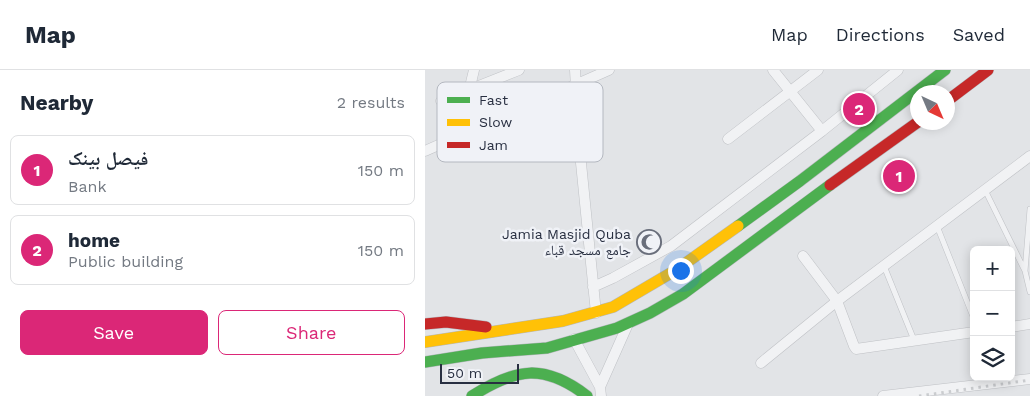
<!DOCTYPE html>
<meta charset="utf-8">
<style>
:root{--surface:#fff;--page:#f6f6f7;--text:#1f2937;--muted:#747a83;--line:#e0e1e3;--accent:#db2777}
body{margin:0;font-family:"Work Sans","Noto Naskh Arabic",sans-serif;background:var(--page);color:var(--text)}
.controls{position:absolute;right:15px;bottom:15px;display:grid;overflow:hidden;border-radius:8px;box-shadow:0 2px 12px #0003}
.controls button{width:45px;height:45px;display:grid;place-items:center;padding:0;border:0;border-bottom:1px solid var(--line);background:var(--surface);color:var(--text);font:25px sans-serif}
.compass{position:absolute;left:485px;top:15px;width:45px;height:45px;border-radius:50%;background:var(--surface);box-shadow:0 2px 12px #0003;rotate:136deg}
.scale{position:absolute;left:15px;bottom:12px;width:79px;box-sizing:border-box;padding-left:5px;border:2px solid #282f41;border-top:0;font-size:14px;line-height:18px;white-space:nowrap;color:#282f41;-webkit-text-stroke:4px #f0f2f7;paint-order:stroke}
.you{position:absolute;left:255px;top:200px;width:18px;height:18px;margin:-12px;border:4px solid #fff;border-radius:50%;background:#1a73e8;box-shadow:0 0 0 8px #1a73e833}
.badge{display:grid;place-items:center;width:32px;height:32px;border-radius:50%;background:var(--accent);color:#fff;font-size:16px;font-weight:700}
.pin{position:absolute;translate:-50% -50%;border:2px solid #fff;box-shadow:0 1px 5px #0006}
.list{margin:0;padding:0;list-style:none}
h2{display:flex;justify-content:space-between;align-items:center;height:65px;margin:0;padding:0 20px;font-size:21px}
h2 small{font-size:16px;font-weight:400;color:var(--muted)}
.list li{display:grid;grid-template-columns:32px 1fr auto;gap:15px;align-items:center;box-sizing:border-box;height:70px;margin:0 10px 10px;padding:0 10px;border:1px solid var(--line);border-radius:8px}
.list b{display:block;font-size:19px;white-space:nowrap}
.list p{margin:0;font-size:16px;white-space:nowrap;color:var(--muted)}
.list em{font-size:16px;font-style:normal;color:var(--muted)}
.actions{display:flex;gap:10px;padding:15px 20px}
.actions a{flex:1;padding:11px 0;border:1px solid var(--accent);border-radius:8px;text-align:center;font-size:18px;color:var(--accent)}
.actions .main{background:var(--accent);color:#fff}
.icon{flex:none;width:28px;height:28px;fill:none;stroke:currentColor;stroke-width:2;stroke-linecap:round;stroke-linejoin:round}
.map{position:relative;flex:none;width:605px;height:326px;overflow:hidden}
header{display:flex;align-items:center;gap:30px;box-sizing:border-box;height:70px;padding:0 25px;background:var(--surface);border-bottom:1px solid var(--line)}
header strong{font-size:24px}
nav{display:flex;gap:28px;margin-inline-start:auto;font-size:18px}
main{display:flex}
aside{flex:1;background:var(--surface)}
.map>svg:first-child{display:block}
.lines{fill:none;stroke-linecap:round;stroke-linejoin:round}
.lane-casing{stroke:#bfc1c5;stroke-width:6}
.street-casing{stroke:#bfc1c5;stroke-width:11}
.fast-casing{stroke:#b4b7bc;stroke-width:12}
.slow-casing{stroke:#b4b7bc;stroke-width:12}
.jam-casing{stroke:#b4b7bc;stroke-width:12}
.lane{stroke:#f1f2f4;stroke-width:5}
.street{stroke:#f1f2f4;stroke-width:10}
.fast{stroke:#4caf50;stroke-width:11}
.slow{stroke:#ffc107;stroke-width:11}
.jam{stroke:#c62828;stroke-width:11}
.rail{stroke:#cacccf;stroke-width:3;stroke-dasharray:2.5 5;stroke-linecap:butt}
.labels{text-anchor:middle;stroke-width:5;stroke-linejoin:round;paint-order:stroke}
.poi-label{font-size:14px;fill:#282f41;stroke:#f0f2f7;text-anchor:end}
.key{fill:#f0f2f7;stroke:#b4b8c0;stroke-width:1}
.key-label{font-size:14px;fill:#282f41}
</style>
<header>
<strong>Map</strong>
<nav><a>Map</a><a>Directions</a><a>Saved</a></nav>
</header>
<main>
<aside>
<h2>Nearby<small>2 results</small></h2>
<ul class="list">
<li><span class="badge">1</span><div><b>فیصل بینک</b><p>Bank</p></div><em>150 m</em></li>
<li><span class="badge">2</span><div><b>home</b><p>Public building</p></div><em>150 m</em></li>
</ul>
<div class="actions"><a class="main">Save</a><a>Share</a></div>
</aside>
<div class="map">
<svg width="605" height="326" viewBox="0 0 605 326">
<rect width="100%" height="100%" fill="#e2e4e7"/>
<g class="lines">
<defs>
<path id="lane" d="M560,120L600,201
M605,139L600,201L605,222
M512,156L549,249
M459,196L489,270"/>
<path id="street" d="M150,0L154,73L171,243
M348,0L397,61
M44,21L49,0
M16,31L94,0
M303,69L393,0
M0,81L184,0
M378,186L412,231L429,276L431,279L549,262
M168,217L188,208L246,176L397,61L473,0
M586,257L605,254
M149,269L175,317
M336,293L412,231L605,86
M176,326L175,317L203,254
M458,326L605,309"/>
<path id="fast" d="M313,156L375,111L520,0
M0,292L57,283L122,278L192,258L225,243L258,224L405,115
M47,326C91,298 119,293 162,326"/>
<path id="slow" d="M0,272L138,251L188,237L251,200L313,156"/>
<path id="jam" d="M522,31L563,0
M405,115L493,52
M0,254L21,252L61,257"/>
</defs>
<use href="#lane" class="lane-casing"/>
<use href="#street" class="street-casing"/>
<use href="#fast" class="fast-casing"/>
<use href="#slow" class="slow-casing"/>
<use href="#jam" class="jam-casing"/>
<use href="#lane" class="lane"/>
<use href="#street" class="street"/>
<use href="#fast" class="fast"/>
<use href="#slow" class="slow"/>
<use href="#jam" class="jam"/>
<path class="rail" d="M494,326L605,310"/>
</g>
<defs>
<symbol id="mosque-ring" viewBox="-11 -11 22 22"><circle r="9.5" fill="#f0f2f7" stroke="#696e7b" stroke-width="1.5"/><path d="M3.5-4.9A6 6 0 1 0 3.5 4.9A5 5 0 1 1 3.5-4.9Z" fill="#696e7b"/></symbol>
</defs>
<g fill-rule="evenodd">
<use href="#mosque-ring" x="210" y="158" width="28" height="28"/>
</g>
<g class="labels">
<g class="poi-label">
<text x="206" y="169">Jamia Masjid Quba<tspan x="206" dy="16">جامع مسجد قباء</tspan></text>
</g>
</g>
<rect x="12" y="12" width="166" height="80" rx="8" class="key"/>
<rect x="22" y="27" width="23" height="6" fill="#4caf50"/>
<rect x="22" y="49" width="23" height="7" fill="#ffc107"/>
<rect x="22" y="72" width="23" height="6" fill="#c62828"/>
<g class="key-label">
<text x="54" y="35">Fast</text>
<text x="54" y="57">Slow</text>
<text x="54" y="80">Jam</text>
</g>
</svg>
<div class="controls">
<button>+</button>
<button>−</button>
<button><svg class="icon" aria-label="layers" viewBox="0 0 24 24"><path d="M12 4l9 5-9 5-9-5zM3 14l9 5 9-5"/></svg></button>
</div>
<svg class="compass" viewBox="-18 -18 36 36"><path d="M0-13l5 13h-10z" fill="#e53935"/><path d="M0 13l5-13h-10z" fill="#747a83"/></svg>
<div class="scale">50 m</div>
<div class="you"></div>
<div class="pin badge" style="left:474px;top:106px">1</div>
<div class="pin badge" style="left:434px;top:39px">2</div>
</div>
</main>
